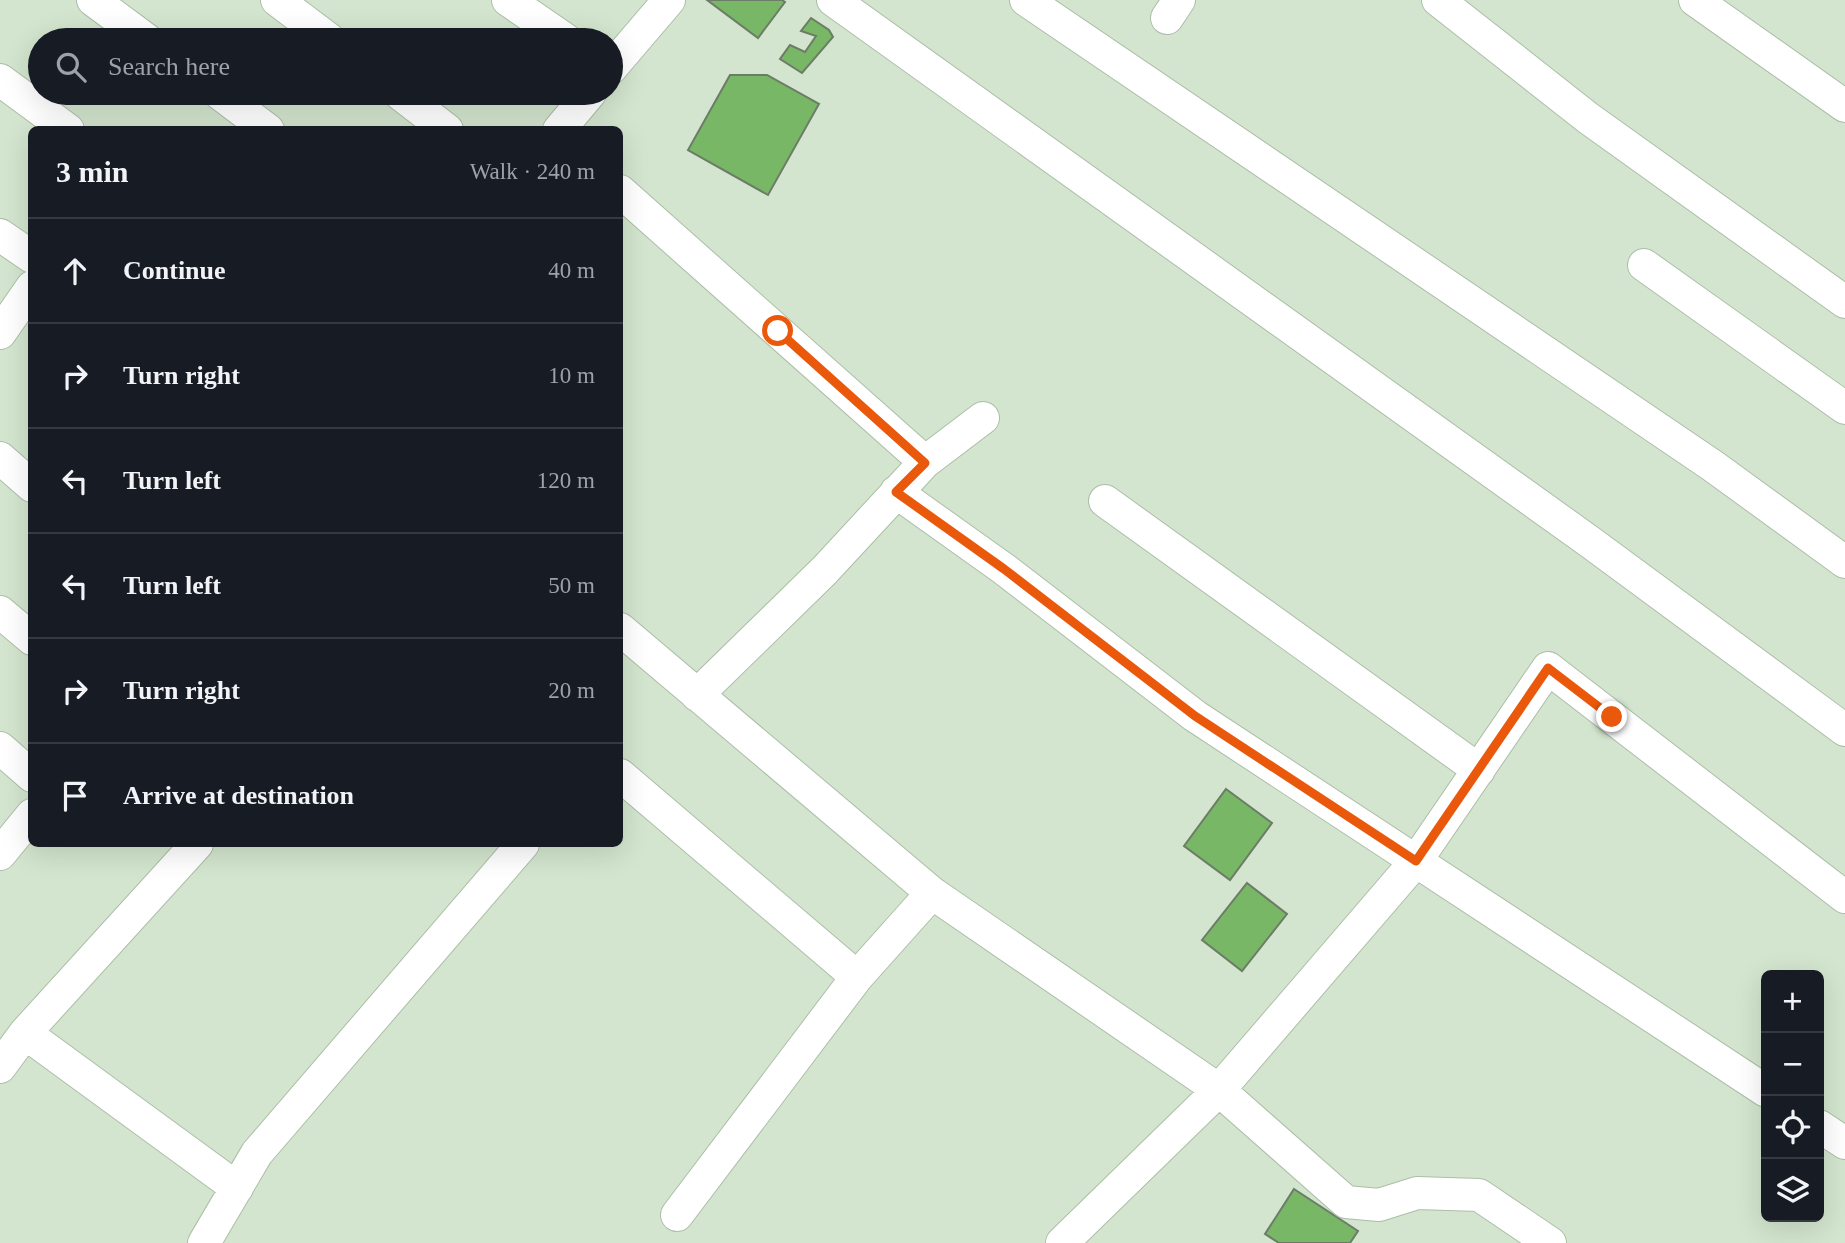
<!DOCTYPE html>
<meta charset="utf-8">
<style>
:root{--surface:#171b24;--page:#242831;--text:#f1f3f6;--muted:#9ea1a6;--line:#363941}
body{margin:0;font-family:"Times New Roman",serif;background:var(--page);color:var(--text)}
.controls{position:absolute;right:21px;bottom:21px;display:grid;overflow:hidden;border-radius:10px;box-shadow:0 7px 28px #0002}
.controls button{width:63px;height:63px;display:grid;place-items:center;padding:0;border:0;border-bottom:2px solid var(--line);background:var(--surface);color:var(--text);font:35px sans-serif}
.stop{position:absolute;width:21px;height:21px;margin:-16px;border:5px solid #ea580c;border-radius:50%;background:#fff}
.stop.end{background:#ea580c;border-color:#fff;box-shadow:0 2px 7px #0008}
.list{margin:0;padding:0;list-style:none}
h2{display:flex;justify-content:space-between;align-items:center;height:91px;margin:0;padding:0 28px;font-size:30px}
h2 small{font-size:23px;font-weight:400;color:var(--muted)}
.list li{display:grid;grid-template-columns:46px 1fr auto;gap:21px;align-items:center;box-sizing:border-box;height:105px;padding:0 28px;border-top:2px solid var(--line)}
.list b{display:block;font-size:26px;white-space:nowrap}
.list em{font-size:23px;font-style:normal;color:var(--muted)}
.icon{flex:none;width:38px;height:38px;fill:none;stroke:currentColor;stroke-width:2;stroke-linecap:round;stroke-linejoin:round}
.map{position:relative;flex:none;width:1845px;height:1243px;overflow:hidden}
.search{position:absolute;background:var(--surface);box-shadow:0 7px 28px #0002;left:28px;top:28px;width:595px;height:77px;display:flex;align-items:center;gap:18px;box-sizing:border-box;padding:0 24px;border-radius:38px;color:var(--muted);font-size:26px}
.panel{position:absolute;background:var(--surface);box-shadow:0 7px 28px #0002;left:28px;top:126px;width:595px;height:721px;border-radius:10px}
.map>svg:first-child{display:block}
.building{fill:#77b766;stroke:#6c7c67;stroke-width:2}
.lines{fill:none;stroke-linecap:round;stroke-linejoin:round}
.street-casing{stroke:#acbea7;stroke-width:34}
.street{stroke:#fff;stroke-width:32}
.route{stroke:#ea580c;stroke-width:9}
</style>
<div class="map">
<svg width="1845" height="1243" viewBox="0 0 1845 1243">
<rect width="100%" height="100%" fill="#d3e5ce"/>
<path class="building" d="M707,0H782L785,2L758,38Z
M811,18L829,30L833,37L802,73L780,59L790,45L805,52L816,36L801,31Z
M730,75H767L819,104L768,195L688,150Z
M1226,789L1272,823L1230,880L1184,846Z
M1247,883L1287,914L1242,971L1202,940Z
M1294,1189L1358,1231L1350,1243H1279L1265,1234Z"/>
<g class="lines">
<defs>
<path id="street" d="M93,0L147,40
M277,0L330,40
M508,0L566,40
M833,0L1590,542L1845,730
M1026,0L1713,466L1845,562
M1438,0L1588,118L1845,302
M1695,0L1845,106
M1167,18L1179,0
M611,68L669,0
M0,80L68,130
M219,93L268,130
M399,93L447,130
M559,130L590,93
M620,191L925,462
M0,235L32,257
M1644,265L1845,408
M0,333L32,287
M0,458L32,486
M896,492L1004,569L1195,716L1766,1091
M1105,501L1479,770
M0,612L32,639
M620,629L932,893
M697,695L825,570L925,462L983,418
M0,748L32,776
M620,775L857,977L932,893L1219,1090L1346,1202L1379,1205L1417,1193L1479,1195L1550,1243
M0,854L32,815
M25,1033L237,1188
M0,1067L25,1033L197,844
M1819,1126L1845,1143
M677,1215L857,977
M204,1243L257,1153L523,844
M1062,1243L1219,1090L1416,861L1548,668L1845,897"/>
</defs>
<use href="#street" class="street-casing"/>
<use href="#street" class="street"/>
</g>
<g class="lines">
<path class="route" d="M778,331L925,463L896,492L1004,569L1195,716L1416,861L1548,668L1612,717"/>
</g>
</svg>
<div class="controls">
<button>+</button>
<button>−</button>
<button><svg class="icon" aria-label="locate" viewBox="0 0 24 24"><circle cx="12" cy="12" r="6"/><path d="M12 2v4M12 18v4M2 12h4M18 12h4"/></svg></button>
<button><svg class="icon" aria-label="layers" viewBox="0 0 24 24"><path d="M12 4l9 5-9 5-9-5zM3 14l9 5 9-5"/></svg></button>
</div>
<div class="stop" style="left:778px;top:331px"></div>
<div class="stop end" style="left:1612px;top:717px"></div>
<div class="search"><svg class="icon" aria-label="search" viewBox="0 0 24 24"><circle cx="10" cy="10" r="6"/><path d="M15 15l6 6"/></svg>Search here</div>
<section class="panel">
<h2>3 min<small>Walk · 240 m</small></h2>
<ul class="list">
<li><svg class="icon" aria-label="ahead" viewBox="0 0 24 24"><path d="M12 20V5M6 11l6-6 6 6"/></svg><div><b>Continue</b></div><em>40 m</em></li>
<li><svg class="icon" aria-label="right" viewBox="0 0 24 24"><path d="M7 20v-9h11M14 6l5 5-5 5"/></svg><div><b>Turn right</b></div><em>10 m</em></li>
<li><svg class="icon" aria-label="left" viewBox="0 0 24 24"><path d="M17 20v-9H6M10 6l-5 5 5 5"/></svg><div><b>Turn left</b></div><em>120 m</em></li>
<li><svg class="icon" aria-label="left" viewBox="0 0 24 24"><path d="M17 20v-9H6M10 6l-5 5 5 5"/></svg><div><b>Turn left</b></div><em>50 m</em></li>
<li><svg class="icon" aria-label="right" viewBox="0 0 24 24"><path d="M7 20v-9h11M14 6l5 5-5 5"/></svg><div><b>Turn right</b></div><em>20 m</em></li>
<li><svg class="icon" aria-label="arrive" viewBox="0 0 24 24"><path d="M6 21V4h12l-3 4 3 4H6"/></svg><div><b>Arrive at destination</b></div></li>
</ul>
</section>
</div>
